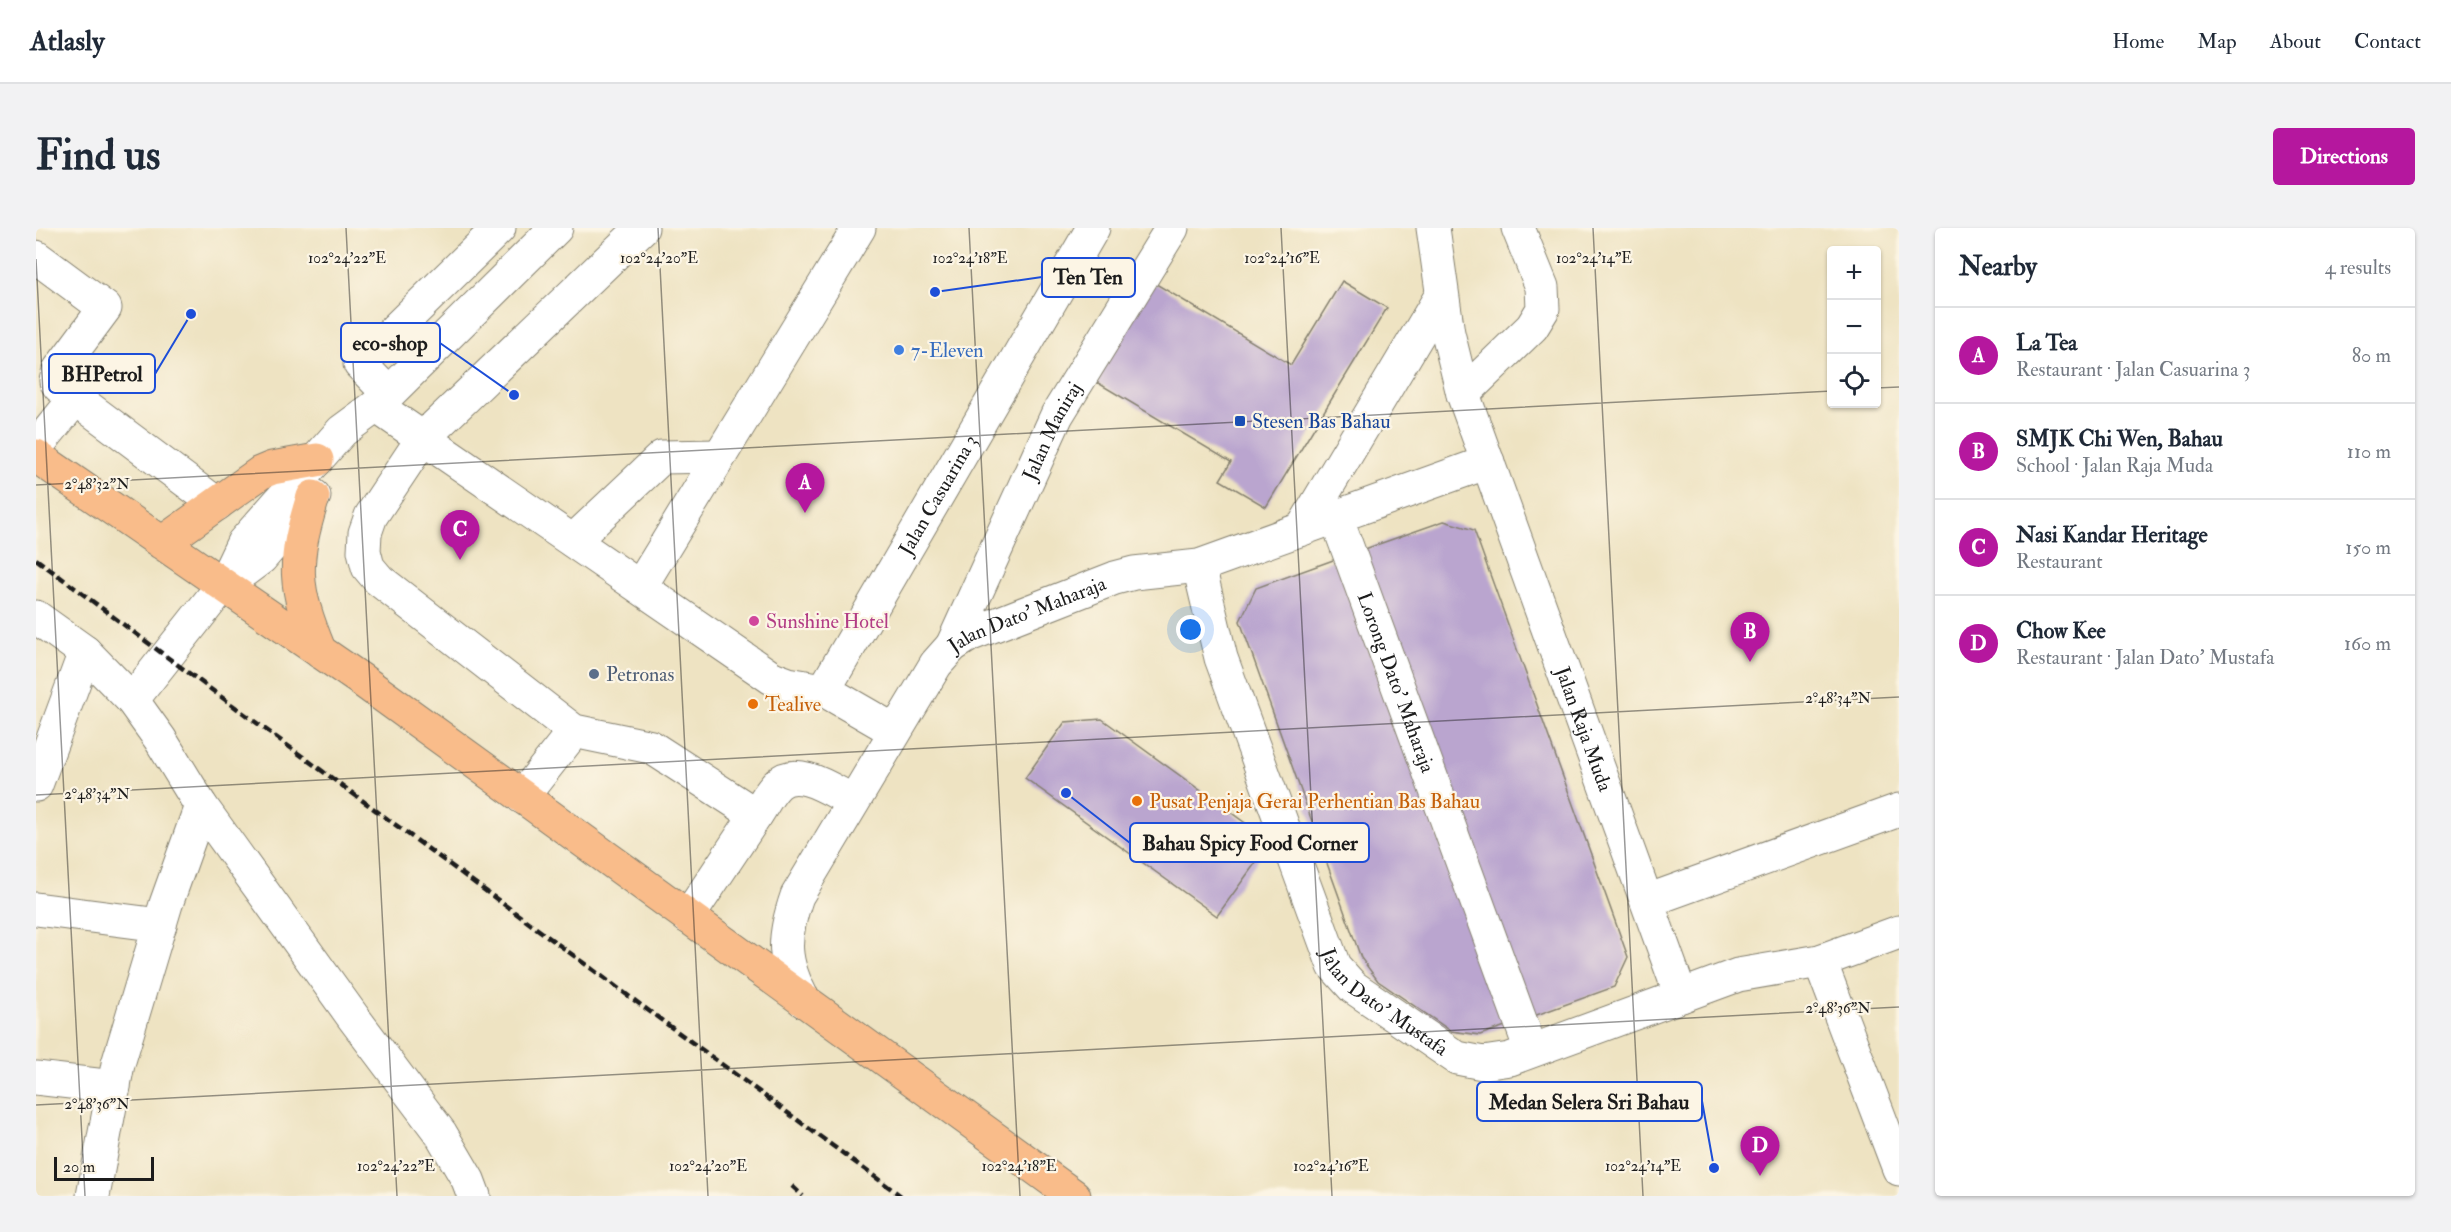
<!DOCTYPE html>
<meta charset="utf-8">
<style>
:root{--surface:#fff;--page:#f2f2f3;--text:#1f2937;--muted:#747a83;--line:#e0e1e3;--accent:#b5179e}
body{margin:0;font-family:"IM FELL Double Pica",serif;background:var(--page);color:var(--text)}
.controls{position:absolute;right:18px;top:18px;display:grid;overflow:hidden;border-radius:6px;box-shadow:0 2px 4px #0004}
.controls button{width:54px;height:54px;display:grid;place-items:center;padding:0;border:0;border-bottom:2px solid var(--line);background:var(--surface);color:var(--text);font:30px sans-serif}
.scale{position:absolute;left:18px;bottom:15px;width:100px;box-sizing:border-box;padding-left:6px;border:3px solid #1c1c1c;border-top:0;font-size:16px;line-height:21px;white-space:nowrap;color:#1c1c1c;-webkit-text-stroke:4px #fcf5e5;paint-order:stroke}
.you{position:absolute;left:1155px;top:402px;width:21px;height:21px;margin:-15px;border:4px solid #fff;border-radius:50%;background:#1a73e8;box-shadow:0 0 0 9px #1a73e833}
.badge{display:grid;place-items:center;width:39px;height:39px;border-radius:50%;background:var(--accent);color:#fff;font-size:20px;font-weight:700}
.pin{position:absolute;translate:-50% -50px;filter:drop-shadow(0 2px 3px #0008)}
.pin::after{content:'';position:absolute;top:32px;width:21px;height:18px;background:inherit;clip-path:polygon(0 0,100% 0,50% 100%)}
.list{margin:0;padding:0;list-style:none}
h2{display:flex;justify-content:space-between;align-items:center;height:78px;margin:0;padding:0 24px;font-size:26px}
h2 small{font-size:20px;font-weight:400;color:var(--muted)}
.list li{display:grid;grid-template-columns:39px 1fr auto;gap:18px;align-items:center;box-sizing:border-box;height:96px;padding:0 24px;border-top:2px solid var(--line)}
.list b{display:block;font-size:22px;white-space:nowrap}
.list p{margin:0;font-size:20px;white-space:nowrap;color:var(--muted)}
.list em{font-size:20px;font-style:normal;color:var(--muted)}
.icon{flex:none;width:33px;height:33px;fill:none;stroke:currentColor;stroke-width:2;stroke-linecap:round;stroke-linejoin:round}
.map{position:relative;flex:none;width:1863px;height:968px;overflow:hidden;border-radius:6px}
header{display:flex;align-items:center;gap:36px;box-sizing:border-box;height:84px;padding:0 30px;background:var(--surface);border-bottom:2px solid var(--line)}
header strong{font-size:28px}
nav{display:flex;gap:33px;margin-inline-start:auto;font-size:21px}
.intro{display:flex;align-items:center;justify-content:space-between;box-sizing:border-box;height:144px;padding:0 36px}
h1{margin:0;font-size:42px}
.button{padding:15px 27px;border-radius:6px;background:var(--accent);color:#fff;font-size:21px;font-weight:700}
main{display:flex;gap:36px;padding:0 36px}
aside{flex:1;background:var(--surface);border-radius:6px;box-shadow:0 2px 4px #0004}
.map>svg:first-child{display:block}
.building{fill:#baa5cf}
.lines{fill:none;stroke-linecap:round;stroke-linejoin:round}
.minor-casing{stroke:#85806f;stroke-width:35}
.major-casing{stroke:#85806f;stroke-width:35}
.minor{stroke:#fff;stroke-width:33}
.major{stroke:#f9bc8a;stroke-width:33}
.rail{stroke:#1c1c1c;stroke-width:4.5;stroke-dasharray:9 4.5;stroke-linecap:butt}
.ticks{fill:none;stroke:#1c1c1c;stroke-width:1.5;stroke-opacity:0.45}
.shop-dot{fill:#3f7fe0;stroke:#fcf5e5;stroke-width:2}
.transit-dot{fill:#1a4fb4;stroke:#fcf5e5;stroke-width:2}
.hotel-dot{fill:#d1479c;stroke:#fcf5e5;stroke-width:2}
.service-dot{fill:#5c6f8a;stroke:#fcf5e5;stroke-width:2}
.food-dot{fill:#e8710a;stroke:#fcf5e5;stroke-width:2}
.labels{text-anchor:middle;stroke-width:4.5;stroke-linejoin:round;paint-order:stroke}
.shop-label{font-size:20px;fill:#366cbe;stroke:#fcf5e5;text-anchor:start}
.transit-label{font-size:20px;fill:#164399;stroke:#fcf5e5;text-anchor:start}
.street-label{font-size:20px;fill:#1c1c1c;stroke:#fcf5e5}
.hotel-label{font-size:20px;fill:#b23c85;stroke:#fcf5e5;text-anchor:start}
.service-label{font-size:20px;fill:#4e5e75;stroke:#fcf5e5;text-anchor:start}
.food-label{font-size:20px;fill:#c56008;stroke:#fcf5e5;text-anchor:start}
.ticks-label{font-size:15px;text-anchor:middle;fill:#1c1c1c;stroke:#fcf5e5;stroke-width:4.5;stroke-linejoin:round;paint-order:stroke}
.leader{fill:none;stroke:#1d4ed8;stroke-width:2}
.callout-dot{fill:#1d4ed8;stroke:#fcf5e5;stroke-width:2}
.callout{fill:#fcf5e5;stroke:#1d4ed8;stroke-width:2}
.callout-label{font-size:21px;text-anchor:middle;font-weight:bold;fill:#1c1c1c}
</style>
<header>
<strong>Atlasly</strong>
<nav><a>Home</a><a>Map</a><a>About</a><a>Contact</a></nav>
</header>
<div class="intro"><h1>Find us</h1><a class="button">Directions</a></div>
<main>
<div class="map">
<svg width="1863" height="968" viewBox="0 0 1863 968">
<rect width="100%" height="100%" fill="#fcf5e5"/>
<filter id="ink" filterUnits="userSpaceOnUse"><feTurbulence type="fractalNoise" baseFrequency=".0167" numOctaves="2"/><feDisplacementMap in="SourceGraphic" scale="12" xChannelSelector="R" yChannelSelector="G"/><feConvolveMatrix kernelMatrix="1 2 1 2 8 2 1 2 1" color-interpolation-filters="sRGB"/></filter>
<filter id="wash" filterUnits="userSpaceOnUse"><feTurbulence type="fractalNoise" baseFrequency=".008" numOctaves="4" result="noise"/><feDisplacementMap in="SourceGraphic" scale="24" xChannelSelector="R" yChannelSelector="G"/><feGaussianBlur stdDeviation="1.35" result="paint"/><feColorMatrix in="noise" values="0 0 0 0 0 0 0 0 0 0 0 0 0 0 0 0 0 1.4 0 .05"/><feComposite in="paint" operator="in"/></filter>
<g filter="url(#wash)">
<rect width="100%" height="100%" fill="#eee3c2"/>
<g id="blocks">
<path class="building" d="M1306,53L1351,80L1230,279L1184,252L1195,234L1057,152L1117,54L1255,137Z
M1408,293L1438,302L1592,729L1578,759L1495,789L1326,322Z
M1300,331L1472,797L1444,807L1415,803L1342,753L1325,730L1204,393L1220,360Z
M1066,491L1212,597L1223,630L1181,688L989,550L1029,494Z"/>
</g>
</g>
<g filter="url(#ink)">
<use href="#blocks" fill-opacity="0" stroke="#85806f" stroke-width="1.5"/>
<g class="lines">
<defs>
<g id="minor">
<path d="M606,0L387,210L335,288L329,305L328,323L332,339L343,352L538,503L615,519L720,587C727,577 733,564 742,556C762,537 798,564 817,573"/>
<path id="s1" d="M1397,0L1412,105L1427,166L1645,768"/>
<path d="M0,29L69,80L23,142L20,153L23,158L181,276"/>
<path d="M352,165L324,136L463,0"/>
<path d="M1427,166L1496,99L1507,81L1506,59L1482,0"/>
<path d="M340,178L736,450L752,456L788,462"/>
<path d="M0,219L39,171"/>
<path id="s2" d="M1300,289L1495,822"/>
<path d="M1266,301L1405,68"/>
<path d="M537,313L626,229L683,228"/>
<path id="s3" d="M1163,338L1185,430L1298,738L1317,759L1421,830L1447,835L1474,831L1702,747L1784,733L1863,704"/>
<path d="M190,356L225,330L278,268"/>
<path d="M604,359L823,0"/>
<path d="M0,389L49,424L96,472L124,511L165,578L317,789L405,906L432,952L438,968"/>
<path id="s4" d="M916,418L1021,187L1136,0"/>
<path d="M96,472L187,357L207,315L306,203L340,178L520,0"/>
<path id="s5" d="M859,503L788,462L1057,0"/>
<path d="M0,557L49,424"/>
<path d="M486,569L538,503"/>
<path d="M1611,673L1863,582"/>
<path d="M0,681L124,697"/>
<path d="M652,689L720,587"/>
<path d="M1784,733L1863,941"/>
<path id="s6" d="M768,773C746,733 746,711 761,668L900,436L916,418L933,407L1079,350L1098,345L1163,338L1452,234"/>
<path d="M0,850L78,859"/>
<path d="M57,968L82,836L130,676L165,578"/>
</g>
<path id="major" d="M0,228L324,451L1038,968
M277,269C256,336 257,358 284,424
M126,315L224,245L236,240L281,232"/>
</defs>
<use href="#minor" class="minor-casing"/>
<use href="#major" class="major-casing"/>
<use href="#minor" class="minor"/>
<use href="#major" class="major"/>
<path class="rail" d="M0,331L131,429L865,968
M756,958L767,968"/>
</g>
</g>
<path class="ticks" d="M310,0L361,968M622,0L672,968M933,0L984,968M1245,0L1296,968M1557,0L1607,968M0,31L49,968M1840,160L1863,159M0,257L1796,163M0,567L1863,469M0,877L1863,779"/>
<circle class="shop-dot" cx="863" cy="122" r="6"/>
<rect class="transit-dot" x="1198" y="187" width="12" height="12" rx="3"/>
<circle class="hotel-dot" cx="718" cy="393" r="6"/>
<circle class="service-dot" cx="558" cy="446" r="6"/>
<g class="food-dot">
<circle cx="717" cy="476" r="6"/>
<circle cx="1101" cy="573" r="6"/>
</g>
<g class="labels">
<g class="shop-label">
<text x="875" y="129">7-Eleven</text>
</g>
<g class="transit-label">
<text x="1216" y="200">Stesen Bas Bahau</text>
</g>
<g class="street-label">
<text dy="7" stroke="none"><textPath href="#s4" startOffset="237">Jalan Maniraj</textPath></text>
<text dy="7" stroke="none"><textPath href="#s5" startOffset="308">Jalan Casuarina 3</textPath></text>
<text dy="7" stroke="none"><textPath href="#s6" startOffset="486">Jalan Dato' Maharaja</textPath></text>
<text dy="7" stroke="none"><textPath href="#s2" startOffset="176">Lorong Dato' Maharaja</textPath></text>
<text dy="7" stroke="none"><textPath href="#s1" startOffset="525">Jalan Raja Muda</textPath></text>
<text dy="7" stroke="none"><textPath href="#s3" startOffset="484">Jalan Dato' Mustafa</textPath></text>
</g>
<g class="hotel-label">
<text x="730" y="400">Sunshine Hotel</text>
</g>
<g class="service-label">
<text x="570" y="453">Petronas</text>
</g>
<g class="food-label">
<text x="729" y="483">Tealive</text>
<text x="1113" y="580">Pusat Penjaja Gerai Perhentian Bas Bahau</text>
</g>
</g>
<g class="ticks-label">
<text x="311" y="35">102°24'22"E</text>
<text x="623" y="35">102°24'20"E</text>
<text x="934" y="35">102°24'18"E</text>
<text x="1246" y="35">102°24'16"E</text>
<text x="1558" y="35">102°24'14"E</text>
<text x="61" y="261">2°48'32"N</text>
<text x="1802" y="475">2°48'34"N</text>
<text x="61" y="571">2°48'34"N</text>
<text x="1802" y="785">2°48'36"N</text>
<text x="61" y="881">2°48'36"N</text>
<text x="360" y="943">102°24'22"E</text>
<text x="672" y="943">102°24'20"E</text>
<text x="983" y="943">102°24'18"E</text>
<text x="1295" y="943">102°24'16"E</text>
<text x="1607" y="943">102°24'14"E</text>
</g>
<path class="leader" d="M899 64L1006 49M478 167L404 115M155 86L119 146M1030 565L1094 615M1678 940L1666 873"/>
<g class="callout-dot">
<circle cx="899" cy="64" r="6"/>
<circle cx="478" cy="167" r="6"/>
<circle cx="155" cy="86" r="6"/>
<circle cx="1030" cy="565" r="6"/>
<circle cx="1678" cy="940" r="6"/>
</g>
<g class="callout">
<rect x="1006" y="30" width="93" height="39" rx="6"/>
<rect x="305" y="95" width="99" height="39" rx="6"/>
<rect x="13" y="126" width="106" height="39" rx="6"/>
<rect x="1094" y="595" width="239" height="39" rx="6"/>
<rect x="1441" y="854" width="225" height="39" rx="6"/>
</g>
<g class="callout-label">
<text x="1052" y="56">Ten Ten</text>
<text x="354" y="122">eco-shop</text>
<text x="66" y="153">BHPetrol</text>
<text x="1214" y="622">Bahau Spicy Food Corner</text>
<text x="1553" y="881">Medan Selera Sri Bahau</text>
</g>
</svg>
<div class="controls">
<button>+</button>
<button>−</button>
<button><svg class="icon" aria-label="locate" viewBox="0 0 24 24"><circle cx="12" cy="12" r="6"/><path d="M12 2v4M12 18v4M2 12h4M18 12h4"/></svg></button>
</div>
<div class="scale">20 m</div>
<div class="you"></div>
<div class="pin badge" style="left:769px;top:285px">A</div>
<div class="pin badge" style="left:1714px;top:434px">B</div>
<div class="pin badge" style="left:424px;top:332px">C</div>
<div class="pin badge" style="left:1724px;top:948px">D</div>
</div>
<aside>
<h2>Nearby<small>4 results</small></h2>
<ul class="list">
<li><span class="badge">A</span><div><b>La Tea</b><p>Restaurant · Jalan Casuarina 3</p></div><em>80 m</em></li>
<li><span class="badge">B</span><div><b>SMJK Chi Wen, Bahau</b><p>School · Jalan Raja Muda</p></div><em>110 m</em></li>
<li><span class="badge">C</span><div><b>Nasi Kandar Heritage</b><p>Restaurant</p></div><em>150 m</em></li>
<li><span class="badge">D</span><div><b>Chow Kee</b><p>Restaurant · Jalan Dato' Mustafa</p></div><em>160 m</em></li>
</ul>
</aside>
</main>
